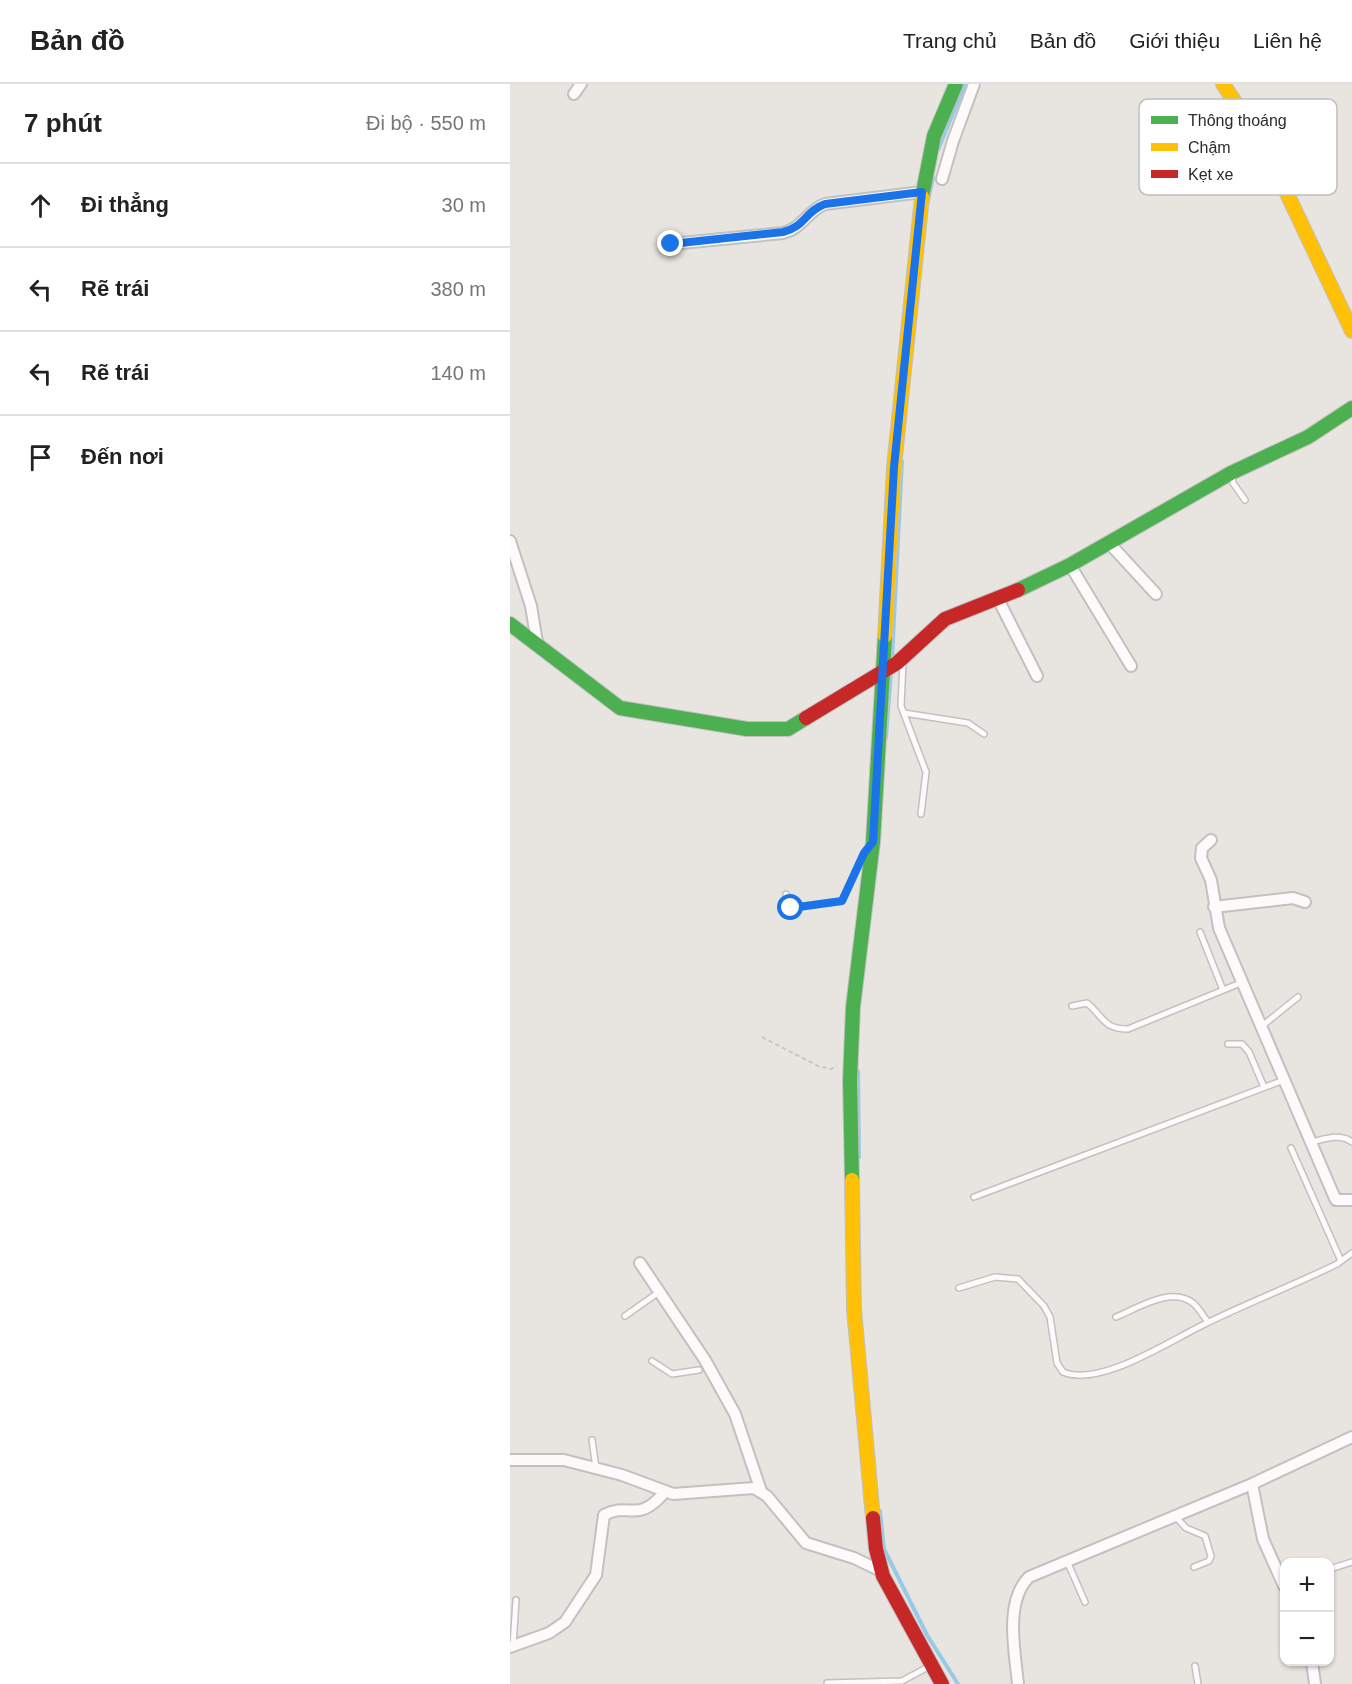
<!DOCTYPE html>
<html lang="vi">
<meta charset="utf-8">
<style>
:root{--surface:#fff;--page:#f2f2f2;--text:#222;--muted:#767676;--line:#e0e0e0}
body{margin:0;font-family:Helvetica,sans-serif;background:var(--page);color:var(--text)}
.controls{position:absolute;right:18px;bottom:18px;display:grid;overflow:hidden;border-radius:12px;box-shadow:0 2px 4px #0004}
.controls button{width:54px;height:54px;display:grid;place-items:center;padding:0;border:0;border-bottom:2px solid var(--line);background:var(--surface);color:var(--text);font:30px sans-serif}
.stop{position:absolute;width:18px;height:18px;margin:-14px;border:4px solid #1a73e8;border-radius:50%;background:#fff}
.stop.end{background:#1a73e8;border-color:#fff;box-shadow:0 2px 6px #0008}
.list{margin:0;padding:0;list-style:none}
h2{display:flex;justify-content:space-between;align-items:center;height:78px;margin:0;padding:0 24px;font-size:26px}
h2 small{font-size:20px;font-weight:400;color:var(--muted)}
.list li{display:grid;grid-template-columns:39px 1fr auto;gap:18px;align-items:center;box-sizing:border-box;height:84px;padding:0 24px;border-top:2px solid var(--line)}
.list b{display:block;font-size:22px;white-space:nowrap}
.list em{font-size:20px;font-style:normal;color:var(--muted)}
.icon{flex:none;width:33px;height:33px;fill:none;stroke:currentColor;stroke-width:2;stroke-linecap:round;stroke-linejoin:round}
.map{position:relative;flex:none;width:842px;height:1600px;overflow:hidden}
header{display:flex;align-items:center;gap:36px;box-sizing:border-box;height:84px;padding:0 30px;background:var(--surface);border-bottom:2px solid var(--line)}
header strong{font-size:28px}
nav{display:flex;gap:33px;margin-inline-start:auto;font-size:21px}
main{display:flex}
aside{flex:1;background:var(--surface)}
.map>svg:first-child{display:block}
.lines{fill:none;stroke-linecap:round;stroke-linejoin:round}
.stream{stroke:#98cae6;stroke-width:4}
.lane-casing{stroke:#c2c1c1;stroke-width:8}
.street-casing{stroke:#c2c1c1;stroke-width:14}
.fast-casing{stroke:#c2c1c1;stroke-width:16}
.slow-casing{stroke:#c2c1c1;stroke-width:16}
.jam-casing{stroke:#c2c1c1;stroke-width:16}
.path{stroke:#c8c7c7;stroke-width:2;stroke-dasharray:4.5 3;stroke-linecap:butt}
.lane{stroke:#fcfbfa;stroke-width:5}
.street{stroke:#fcfbfa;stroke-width:10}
.fast{stroke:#4caf50;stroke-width:14}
.slow{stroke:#ffc107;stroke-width:14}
.jam{stroke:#c62828;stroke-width:14}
.route{stroke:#1a73e8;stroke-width:8}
.key{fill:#fff;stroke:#bfbfbf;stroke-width:1.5}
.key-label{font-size:16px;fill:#2a2a2a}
</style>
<header>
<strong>Bản đồ</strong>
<nav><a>Trang chủ</a><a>Bản đồ</a><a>Giới thiệu</a><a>Liên hệ</a></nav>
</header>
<main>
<aside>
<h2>7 phút<small>Đi bộ · 550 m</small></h2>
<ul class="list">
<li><svg class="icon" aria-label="ahead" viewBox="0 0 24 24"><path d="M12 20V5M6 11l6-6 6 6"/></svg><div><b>Đi thẳng</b></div><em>30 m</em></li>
<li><svg class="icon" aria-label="left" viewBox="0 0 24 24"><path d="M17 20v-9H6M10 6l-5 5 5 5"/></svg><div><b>Rẽ trái</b></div><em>380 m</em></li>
<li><svg class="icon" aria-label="left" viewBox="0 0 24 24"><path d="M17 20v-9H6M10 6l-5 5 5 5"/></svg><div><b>Rẽ trái</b></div><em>140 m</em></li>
<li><svg class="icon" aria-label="arrive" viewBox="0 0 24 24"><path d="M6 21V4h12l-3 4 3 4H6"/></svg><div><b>Đến nơi</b></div></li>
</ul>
</aside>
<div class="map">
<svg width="842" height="1600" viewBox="0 0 842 1600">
<rect width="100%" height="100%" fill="#e8e5e0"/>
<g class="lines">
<path class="stream" d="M428,66L455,0
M418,116L423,94
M382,576L392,377
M376,654L381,587
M348,987L349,1073
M370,1427L374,1465L417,1551L448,1600"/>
<defs>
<path id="lane" d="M722,392L723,399L735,416
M393,578L391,622L416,688L411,730
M394,629L458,639L474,650
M276,810L281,824L332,817L356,766
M690,848L713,906
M562,922L577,919C594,933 593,945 618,945L733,898
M752,942L788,913
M718,960H732L739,968L754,1003
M801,1058C815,1055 830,1049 842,1058
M781,1064L831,1177
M464,1113L774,996
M449,1204L485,1193L508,1195L534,1222L540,1233L547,1279L553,1288C591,1304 662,1255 697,1239C740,1218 784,1201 827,1180L842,1169
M115,1232L149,1208
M606,1233C628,1224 661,1202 683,1219C689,1224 693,1232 698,1238
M142,1277L162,1290L189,1286
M82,1356L86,1384
M665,1432L676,1444L695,1452L701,1472L699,1477L684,1483
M557,1477L575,1518
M820,1485L842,1478
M3,1562L6,1516
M685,1582L688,1600
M317,1599L392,1597L420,1582"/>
<path id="street" d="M64,10L71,0
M432,95L443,57L464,0
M161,160L273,149C293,144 297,127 315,120L412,108
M0,457L21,522L27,558
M599,459L646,510
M560,481L621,582
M487,513L527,592
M701,756L692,764L691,774L701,796L709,844L824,1112L826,1116H842
M704,823L783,814L795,818
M130,1179L195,1276L225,1330L251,1407
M0,1376H54L112,1391L163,1410L244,1404L257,1412L296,1459L344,1474L371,1487
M742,1400L753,1455L774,1502
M0,1563L39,1549L55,1538L86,1491L94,1431C121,1417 126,1441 155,1408
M802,1578L805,1600
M508,1600C505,1568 494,1518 519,1493L742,1400L842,1353"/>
<path id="fast" d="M412,113L424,52L446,0
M508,506L560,481L721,389L798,353L842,324
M0,540L110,624L237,645H278L296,634
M342,1096L340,996L343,923L363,758L375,552"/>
<path id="slow" d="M713,0L755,63L842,247
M375,552L384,383L412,113
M342,1096L344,1225L363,1434"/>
<path id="jam" d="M296,634L387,579L435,535L508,506
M363,1434L366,1465L373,1492L432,1600"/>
</defs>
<use href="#lane" class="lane-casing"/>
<use href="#street" class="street-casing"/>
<use href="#fast" class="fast-casing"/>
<use href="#slow" class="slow-casing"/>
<use href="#jam" class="jam-casing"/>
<path class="path" d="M252,953L308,982L321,985L327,982"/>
<use href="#lane" class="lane"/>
<use href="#street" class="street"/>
<use href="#fast" class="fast"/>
<use href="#slow" class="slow"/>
<use href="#jam" class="jam"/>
</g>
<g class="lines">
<path class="route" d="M161,160L273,148C295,143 295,127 315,120L412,108L384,383L363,758L354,769L332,817L281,824"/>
</g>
<rect x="629" y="15" width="198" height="96" rx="9" class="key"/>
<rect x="641" y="32" width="27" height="8" fill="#4caf50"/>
<rect x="641" y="59" width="27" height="8" fill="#ffc107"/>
<rect x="641" y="86" width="27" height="8" fill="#c62828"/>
<g class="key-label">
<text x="678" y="42">Thông thoáng</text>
<text x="678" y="69">Chậm</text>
<text x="678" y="96">Kẹt xe</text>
</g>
</svg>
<div class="controls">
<button>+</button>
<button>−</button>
</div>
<div class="stop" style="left:281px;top:824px"></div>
<div class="stop end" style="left:161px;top:160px"></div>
</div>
</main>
